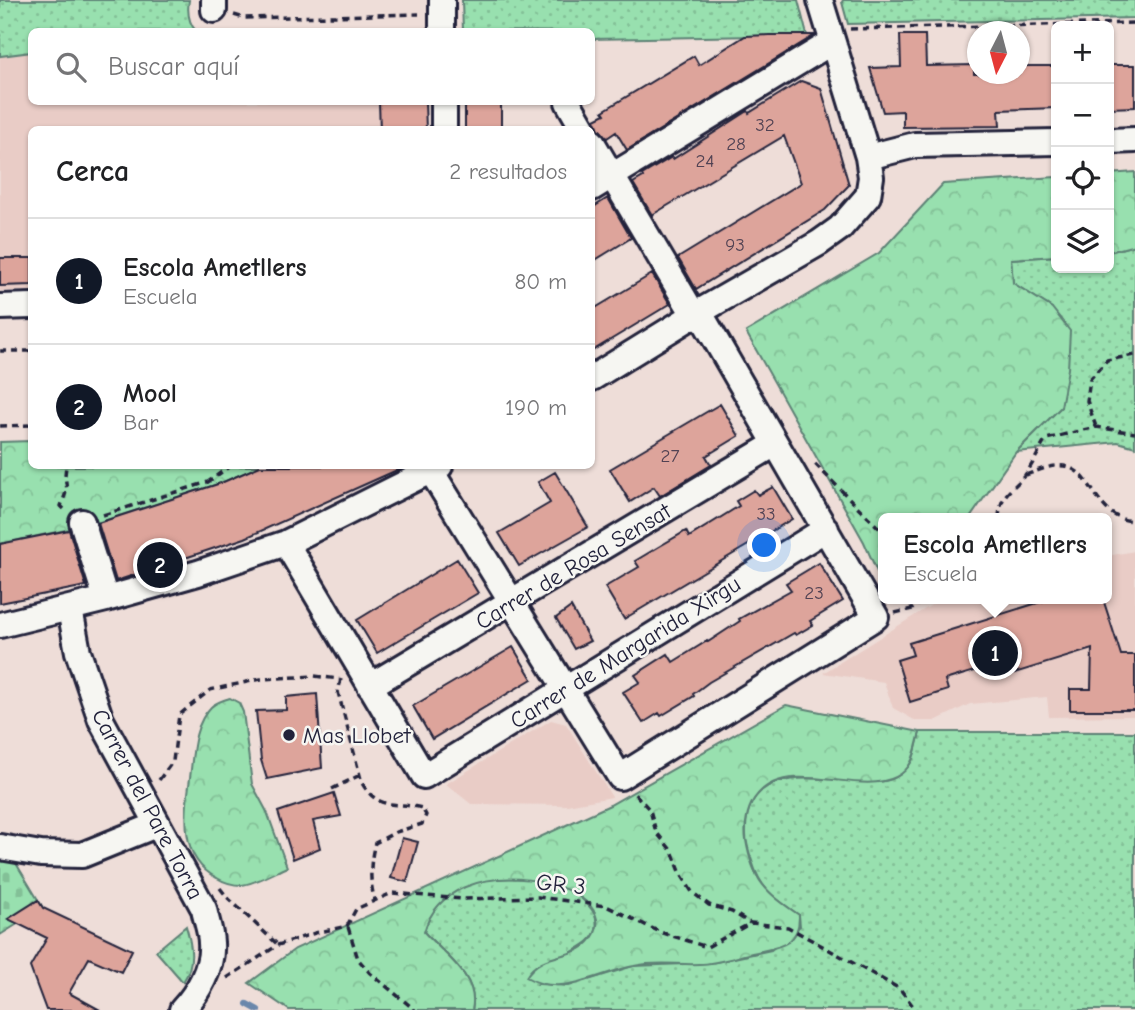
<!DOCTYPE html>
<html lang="es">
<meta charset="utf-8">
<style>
:root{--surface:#fff;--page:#f2f2f2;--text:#202124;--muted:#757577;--line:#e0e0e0;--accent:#111827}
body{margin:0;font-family:"Comic Neue",sans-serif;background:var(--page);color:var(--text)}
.controls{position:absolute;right:21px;top:21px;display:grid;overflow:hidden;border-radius:10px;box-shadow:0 2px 5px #0004}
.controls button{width:63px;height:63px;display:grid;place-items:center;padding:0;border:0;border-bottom:2px solid var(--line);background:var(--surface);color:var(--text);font:35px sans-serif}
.compass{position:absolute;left:967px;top:21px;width:63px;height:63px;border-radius:50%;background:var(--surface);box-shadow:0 2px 5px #0004;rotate:186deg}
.you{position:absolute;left:765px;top:546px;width:24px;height:24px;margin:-18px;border:5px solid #fff;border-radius:50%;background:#1a73e8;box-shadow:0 0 0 10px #1a73e833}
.badge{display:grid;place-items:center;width:46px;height:46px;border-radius:50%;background:var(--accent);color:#fff;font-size:23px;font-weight:700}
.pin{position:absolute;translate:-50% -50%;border:4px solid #fff;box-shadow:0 2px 7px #0006}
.popup{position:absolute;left:878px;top:513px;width:234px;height:91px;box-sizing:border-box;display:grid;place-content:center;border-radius:10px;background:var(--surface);filter:drop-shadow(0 2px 5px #0005);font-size:23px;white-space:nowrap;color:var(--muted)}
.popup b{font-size:26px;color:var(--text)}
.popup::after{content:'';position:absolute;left:50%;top:100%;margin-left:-14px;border:14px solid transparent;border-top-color:var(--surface)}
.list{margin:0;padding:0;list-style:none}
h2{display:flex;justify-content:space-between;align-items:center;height:91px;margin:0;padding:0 28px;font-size:30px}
h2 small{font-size:23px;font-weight:400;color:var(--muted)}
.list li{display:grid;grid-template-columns:46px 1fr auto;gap:21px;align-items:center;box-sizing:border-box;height:126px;padding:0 28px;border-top:2px solid var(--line)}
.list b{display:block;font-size:26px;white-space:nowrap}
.list p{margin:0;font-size:23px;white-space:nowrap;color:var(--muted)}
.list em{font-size:23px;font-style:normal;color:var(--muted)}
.icon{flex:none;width:38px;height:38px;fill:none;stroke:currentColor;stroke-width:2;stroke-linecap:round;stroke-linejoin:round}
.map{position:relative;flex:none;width:1135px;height:1010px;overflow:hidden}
.search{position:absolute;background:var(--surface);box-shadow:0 2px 5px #0004;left:28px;top:28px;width:567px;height:77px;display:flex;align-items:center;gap:18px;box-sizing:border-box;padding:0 24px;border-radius:10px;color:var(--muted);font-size:26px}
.panel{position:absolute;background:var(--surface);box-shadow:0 2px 5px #0004;left:28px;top:126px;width:567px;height:343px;border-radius:10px}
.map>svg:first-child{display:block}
.built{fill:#e9ccc6}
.grass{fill:url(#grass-dots);stroke:#5d8175;stroke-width:2}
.forest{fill:url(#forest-crowns);stroke:#5d8175;stroke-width:2}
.cemetery{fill:url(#cemetery-stones);stroke:#5d8175;stroke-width:2}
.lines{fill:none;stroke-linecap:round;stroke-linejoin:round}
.stream{stroke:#6a87ab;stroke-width:6}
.building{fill:#dda49b;stroke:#22223b;stroke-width:2}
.minor-casing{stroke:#22223b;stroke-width:30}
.path{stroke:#22223b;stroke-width:3.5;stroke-dasharray:7 5;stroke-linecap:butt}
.minor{stroke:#f6f6f2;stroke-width:24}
.poi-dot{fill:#22223b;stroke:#f6f6f2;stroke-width:2.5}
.labels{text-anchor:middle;stroke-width:5;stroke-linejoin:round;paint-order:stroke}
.number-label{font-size:19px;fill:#514253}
.street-label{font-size:23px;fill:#22223b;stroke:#f6f6f2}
.poi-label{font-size:23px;fill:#22223b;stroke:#f6f6f2;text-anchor:start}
</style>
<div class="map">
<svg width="1135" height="1010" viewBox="0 0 1135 1010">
<defs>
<pattern id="grass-dots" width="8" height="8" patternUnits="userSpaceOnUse" patternTransform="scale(1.75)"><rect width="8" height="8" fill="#98e0af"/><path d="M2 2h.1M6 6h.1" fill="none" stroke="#83c097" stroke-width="1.8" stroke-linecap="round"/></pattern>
<pattern id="forest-crowns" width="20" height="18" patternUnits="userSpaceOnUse" patternTransform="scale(1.75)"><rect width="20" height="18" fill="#98e0af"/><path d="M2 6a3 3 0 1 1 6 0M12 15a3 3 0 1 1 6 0" fill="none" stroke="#83c097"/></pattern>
<pattern id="cemetery-stones" width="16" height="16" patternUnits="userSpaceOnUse" patternTransform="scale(1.75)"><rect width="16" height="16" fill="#98e0af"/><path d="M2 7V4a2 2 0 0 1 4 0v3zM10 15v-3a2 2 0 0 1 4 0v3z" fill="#83c097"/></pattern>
</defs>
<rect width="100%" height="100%" fill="#eeddd8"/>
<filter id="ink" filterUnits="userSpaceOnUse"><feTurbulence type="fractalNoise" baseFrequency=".0143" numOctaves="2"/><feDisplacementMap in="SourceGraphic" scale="14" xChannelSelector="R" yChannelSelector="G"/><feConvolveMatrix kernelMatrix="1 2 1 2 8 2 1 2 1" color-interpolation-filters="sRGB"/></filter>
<g filter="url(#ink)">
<path class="built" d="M31,52L32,102H425L426,129L32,130L31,291H0V56Z
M1135,551V716L1049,717L1047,697L970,704L935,721H916L893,708L884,682L823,673L941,599H1107V556Z
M551,720L566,724L612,797L567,805L471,804L446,784Z"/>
<path class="grass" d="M0,0H189C187,12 188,22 196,31L32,32L31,52L0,56Z
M462,0H798L807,35L592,39V32L463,31Z
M843,0H1135V18L848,24L842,2Z
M1135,245V447L1118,442L1016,452L1061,407L1052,308L1013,283L1011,259L1056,256V268H1109V252Z
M920,732H1135V1010H472C480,977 443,953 424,932C427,920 433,908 442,899C474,869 560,872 588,905C594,911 598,920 596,930C592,943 579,947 569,954C558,961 547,975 538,984L569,986L633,966L711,963L771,950L800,926L799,915C775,898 761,891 752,861C749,852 746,843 746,835C743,767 807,778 854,781C866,782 885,784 896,777C915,766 915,752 920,732Z
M186,926C192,946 195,964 183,982L156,951Z"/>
<path class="forest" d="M1135,172V245L1109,252V174Z
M1056,177V256L1011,259L1013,283L1052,308L1070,331L1068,369L1061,407L1016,452L970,518H883V585L864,542L746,332L879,253L943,184Z
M31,441L32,466H260L221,483L94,524L0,544V442Z
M230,698L239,703L243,712L252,784L267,812L287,867C273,873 257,883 242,885C233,885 225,883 217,878C179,859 185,814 190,778C193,755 193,725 211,707C216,702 223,700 230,698Z
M786,705L920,732C915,750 914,768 896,777C857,797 784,754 754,799C747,810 744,826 746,840C753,882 766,892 799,915C800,947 777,947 752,953C735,957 717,964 699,964C678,965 655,961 634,966C597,973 562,998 526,977C544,947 580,964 595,933C619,882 450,842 424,932C443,954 480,977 472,1010H289L249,983L295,949L610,805Z"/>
<path class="cemetery" d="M0,854L14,860L43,908L0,935Z"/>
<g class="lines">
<path class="stream" d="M247,1004L258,1010"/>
</g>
<path class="building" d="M770,35H815L627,150L616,132L607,138L599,129L595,119L605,114L603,111L694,56L699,65L745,36Z
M900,35H925L926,66L974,65V74H1019V66H1056V108L999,110L1000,126L903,127V111L883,112L870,68L901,67Z
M1109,65H1135V107L1109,108Z
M801,81L821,88L849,185L825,210L696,289L678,258L801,183L784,136L652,215L633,183L643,177L642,175L672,157L673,159L748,111L749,113Z
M379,102H425L426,130H380Z
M465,102H501V130H465Z
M608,198L631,238L592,262V208Z
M0,258H32V285L0,286Z
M652,274L670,304L592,351V310Z
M720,404L739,436L706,456L711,465L660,496L654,487L630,502L610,469Z
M260,466H406L245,538L116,581L98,523L221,483Z
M555,472L588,527L519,566L499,533L550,503L538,482Z
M773,487L792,519L624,619L605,587L639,567L635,561L660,546L686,531L689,537L739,506L736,501L754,490L758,495Z
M69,530L86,586L0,603V544Z
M457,559L478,593L377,653L357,620Z
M819,563L843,601L810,621L813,625L796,635L794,633L709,682L693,694L694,696L661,716L659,713L643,723L623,692L640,682L635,675L668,654L673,662L707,641L708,642L740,621L739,619L791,590L786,583Z
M1050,599H1103L1121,655H1135V710H1070V689H1091L1092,649L1008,675L1004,662L945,680L948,690L910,702L897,660L913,655L909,643Z
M571,607L590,641L574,649L556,618Z
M513,647L532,679L432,739L413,706Z
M317,694L322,768L267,779L261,760L256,711L286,710V697Z
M334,793L341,816L313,821L320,848L293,859L278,812Z
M402,838L418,842L407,882L391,878Z
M38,900L43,908L132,950L121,972L89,958L69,993L100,1010H46L30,967L47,938L8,919Z"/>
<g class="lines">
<defs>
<path id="minor" d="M214,0V10
M442,0V32
M444,102V130
M568,102L584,130
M1109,141L1135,140
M592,142L694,315
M868,157L915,145L1056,142
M592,188L832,42
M0,307L32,306
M592,378L694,315L819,243L840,228L868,196L871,177L868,157L820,0
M431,471L620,777L876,617L700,313
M82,522L106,599
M286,543L424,776L826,529
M70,609L78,652L101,720L204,909C206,920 211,932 211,943C213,967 198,993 182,1010
M0,625L106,599L198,573L286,543L440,466
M370,686L775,444
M0,847L41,854L82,855L156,825"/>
</defs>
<use href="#minor" class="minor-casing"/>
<path class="path" d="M234,15L244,18L419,14
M850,29L1135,23
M0,351H32
M0,426L32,425
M1096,427L1087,401L1090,379L1107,360L1135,355
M815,464L883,532
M1026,475C1037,471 1052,464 1064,466C1096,472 1094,520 1135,521
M64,509L61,506L67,490L65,475L66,466
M103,515L208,482L230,466
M999,518C1000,493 1012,491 1025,475C1033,464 1039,451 1046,439L1096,427L1135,433
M895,613L912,609L925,599
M341,679L338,692L362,783C379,812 395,801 422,808L426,815L422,824L396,832L375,843C370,861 369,883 375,900
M159,780L173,761L179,715L210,690L261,679L314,676L339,679
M332,789L360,775
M635,794L650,810L656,832L672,851L681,874L692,892L709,905L732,912L750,923
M220,888L227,897L278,945
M348,927L358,959L370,973L415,1010
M227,978L278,945L315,933L347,926L356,909L392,893L462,899L538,897L606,906L660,932L707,947L751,923L788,927L900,989L916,1010"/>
<use href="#minor" class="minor"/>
</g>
</g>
<circle class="poi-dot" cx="289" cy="735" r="7"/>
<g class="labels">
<g class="number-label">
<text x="765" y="131">32</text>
<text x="736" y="150">28</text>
<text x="705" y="167">24</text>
<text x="735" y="251">93</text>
<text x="670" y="462">27</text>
<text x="766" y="520">33</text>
<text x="814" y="599">23</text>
</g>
<g class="street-label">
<text transform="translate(573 566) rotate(-31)" y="8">Carrer de Rosa Sensat</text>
<text transform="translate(625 652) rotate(-32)" y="8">Carrer de Margarida Xirgu</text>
<text transform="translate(148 804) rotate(62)" y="8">Carrer del Pare Torra</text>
<text transform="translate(561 884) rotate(6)" y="8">GR 3</text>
</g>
<g class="poi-label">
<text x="303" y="743">Mas Llobet</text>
</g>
</g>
</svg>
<div class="controls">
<button>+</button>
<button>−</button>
<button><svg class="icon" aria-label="locate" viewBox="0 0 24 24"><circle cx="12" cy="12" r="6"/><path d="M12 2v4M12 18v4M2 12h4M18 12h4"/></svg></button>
<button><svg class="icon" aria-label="layers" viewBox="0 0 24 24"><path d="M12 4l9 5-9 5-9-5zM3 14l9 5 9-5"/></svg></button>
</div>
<svg class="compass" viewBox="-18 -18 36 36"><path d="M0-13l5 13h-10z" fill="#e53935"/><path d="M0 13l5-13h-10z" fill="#757577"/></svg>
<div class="you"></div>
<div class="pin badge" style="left:995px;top:653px">1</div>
<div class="popup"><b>Escola Ametllers</b>Escuela</div>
<div class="pin badge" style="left:160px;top:565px">2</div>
<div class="search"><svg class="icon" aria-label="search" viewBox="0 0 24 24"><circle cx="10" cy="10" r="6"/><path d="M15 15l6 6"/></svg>Buscar aquí</div>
<section class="panel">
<h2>Cerca<small>2 resultados</small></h2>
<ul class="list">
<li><span class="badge">1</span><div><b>Escola Ametllers</b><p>Escuela</p></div><em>80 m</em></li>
<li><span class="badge">2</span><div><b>Mool</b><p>Bar</p></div><em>190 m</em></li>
</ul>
</section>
</div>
